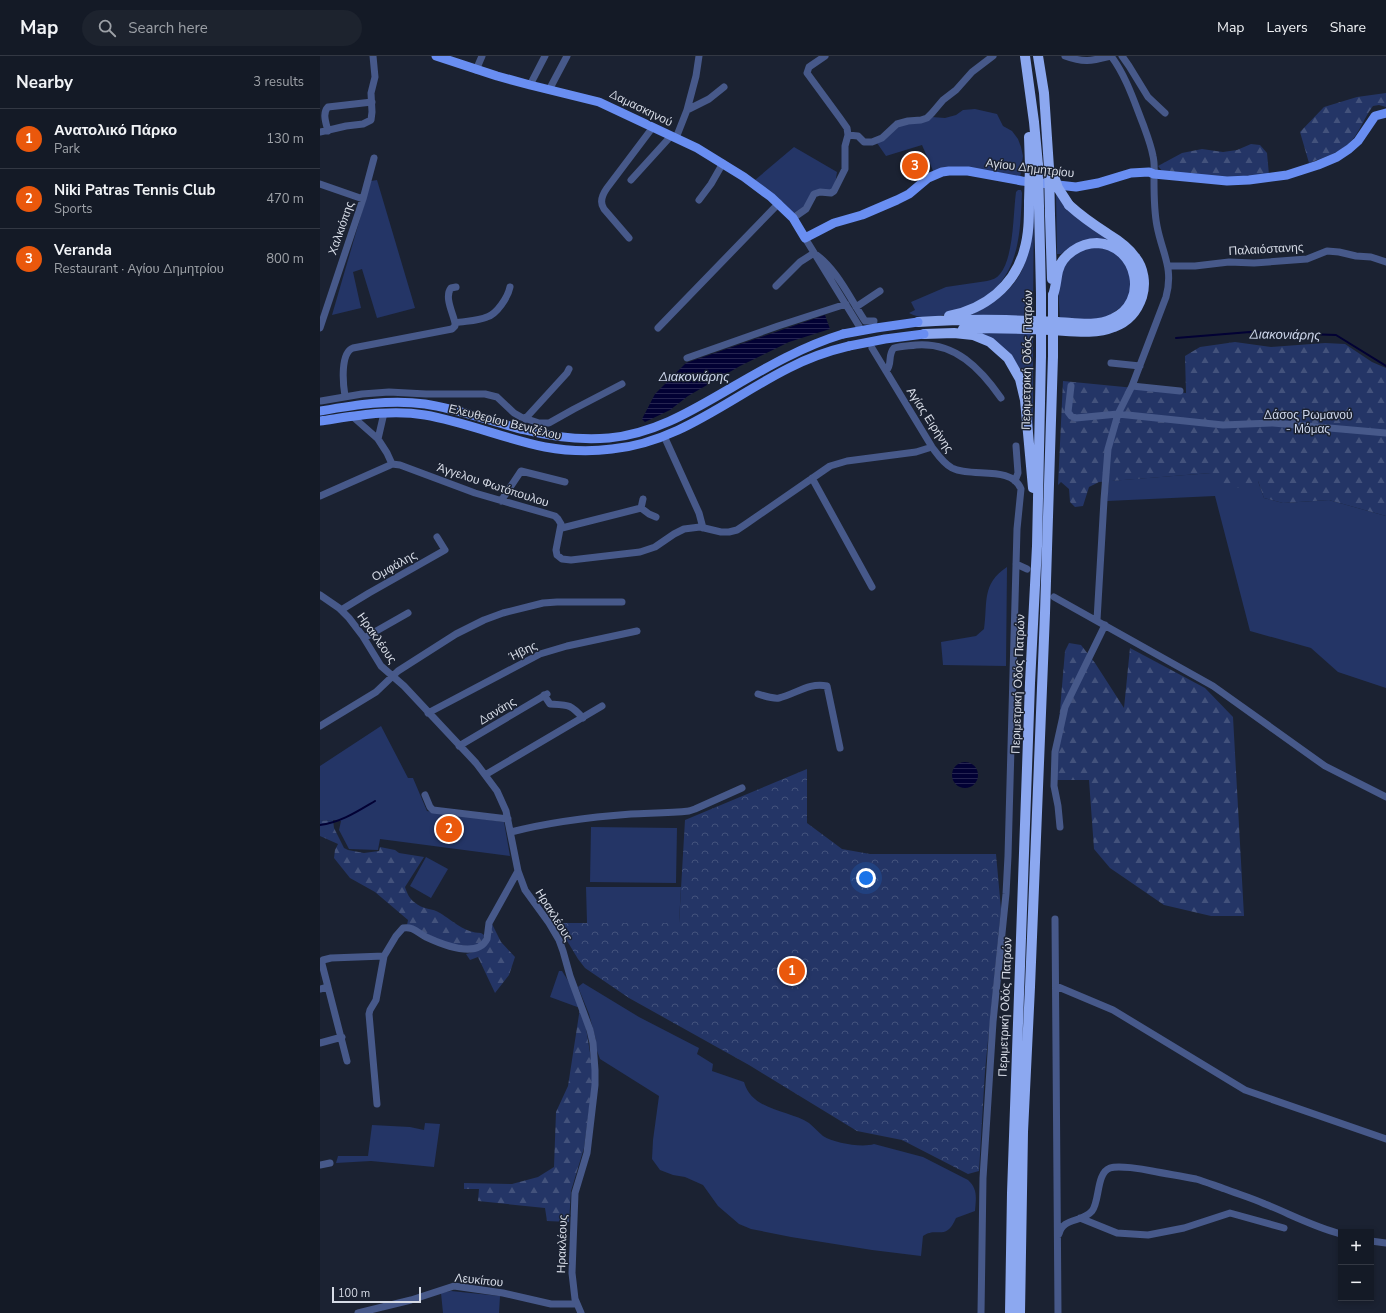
<!DOCTYPE html>
<meta charset="utf-8">
<style>
:root{--surface:#141a26;--page:#1d232e;--text:#f1f3f6;--muted:#9da1a7;--line:#333843;--accent:#ea580c}
body{margin:0;font-family:"Nunito Sans",sans-serif;background:var(--page);color:var(--text)}
.controls{position:absolute;right:12px;bottom:12px;display:grid;overflow:hidden;border-radius:0px;box-shadow:0 2px 6px #0003}
.controls button{width:36px;height:36px;display:grid;place-items:center;padding:0;border:0;border-bottom:1px solid var(--line);background:var(--surface);color:var(--text);font:20px sans-serif}
.scale{position:absolute;left:12px;bottom:10px;width:89px;box-sizing:border-box;padding-left:4px;border:2px solid #d6dbe6;border-top:0;font-size:11px;line-height:14px;white-space:nowrap;color:#d6dbe6;-webkit-text-stroke:3px #1b2232;paint-order:stroke}
.you{position:absolute;left:546px;top:822px;width:14px;height:14px;margin:-10px;border:3px solid #fff;border-radius:50%;background:#1a73e8;box-shadow:0 0 0 6px #1a73e833}
.badge{display:grid;place-items:center;width:26px;height:26px;border-radius:50%;background:var(--accent);color:#fff;font-size:13px;font-weight:700}
.pin{position:absolute;translate:-50% -50%;border:2px solid #fff;box-shadow:0 1px 4px #0006}
.list{margin:0;padding:0;list-style:none}
h2{display:flex;justify-content:space-between;align-items:center;height:52px;margin:0;padding:0 16px;font-size:17px}
h2 small{font-size:13px;font-weight:400;color:var(--muted)}
.list li{display:grid;grid-template-columns:26px 1fr auto;gap:12px;align-items:center;box-sizing:border-box;height:60px;padding:0 16px;border-top:1px solid var(--line)}
.list b{display:block;font-size:15px;white-space:nowrap}
.list p{margin:0;font-size:13px;white-space:nowrap;color:var(--muted)}
.list em{font-size:13px;font-style:normal;color:var(--muted)}
.icon{flex:none;width:22px;height:22px;fill:none;stroke:currentColor;stroke-width:2;stroke-linecap:round;stroke-linejoin:round}
.map{position:relative;flex:none;width:1066px;height:1257px;overflow:hidden}
header{display:flex;align-items:center;gap:24px;box-sizing:border-box;height:56px;padding:0 20px;background:var(--surface);border-bottom:1px solid var(--line)}
header strong{font-size:19px}
nav{display:flex;gap:22px;margin-inline-start:auto;font-size:14px}
.search{width:280px;height:36px;background:var(--page);display:flex;align-items:center;gap:10px;box-sizing:border-box;padding:0 14px;border-radius:22px;color:var(--muted);font-size:15px}
main{display:flex}
aside{flex:1;background:var(--surface)}
.map>svg:first-child{display:block}
.grass{fill:#243566}
.forest{fill:url(#forest-firs)}
.park{fill:url(#park-crowns)}
.water{fill:url(#water-rules)}
.lines{fill:none;stroke-linecap:round;stroke-linejoin:round}
.stream{stroke:#020134;stroke-width:2}
.minor{stroke:#47598a;stroke-width:7}
.major{stroke:#698ef2;stroke-width:9}
.highway{stroke:#8ca8f0;stroke-width:10}
.major-bridge{stroke:#698ef2;stroke-width:9}
.highway-bridge{stroke:#8ca8f0;stroke-width:10}
.labels{text-anchor:middle;stroke-width:3;stroke-linejoin:round;paint-order:stroke}
.street-label{font-size:12px;fill:#d6dbe6;stroke:#1b2232}
.park-label{font-size:12px;fill:#cdd6eb;stroke:#1b2232}
.water-label{font-size:13px;font-style:italic;fill:#cdd6eb;stroke:#1b2232}
</style>
<header>
<strong>Map</strong>
<div class="search"><svg class="icon" aria-label="search" viewBox="0 0 24 24"><circle cx="10" cy="10" r="6"/><path d="M15 15l6 6"/></svg>Search here</div>
<nav><a>Map</a><a>Layers</a><a>Share</a></nav>
</header>
<main>
<aside>
<h2>Nearby<small>3 results</small></h2>
<ul class="list">
<li><span class="badge">1</span><div><b>Ανατολικό Πάρκο</b><p>Park</p></div><em>130 m</em></li>
<li><span class="badge">2</span><div><b>Niki Patras Tennis Club</b><p>Sports</p></div><em>470 m</em></li>
<li><span class="badge">3</span><div><b>Veranda</b><p>Restaurant · Αγίου Δημητρίου</p></div><em>800 m</em></li>
</ul>
</aside>
<div class="map">
<svg width="1066" height="1257" viewBox="0 0 1066 1257">
<defs>
<pattern id="forest-firs" width="22" height="20" patternUnits="userSpaceOnUse"><rect width="22" height="20" fill="#243566"/><path d="M5 1l3.5 6h-7zM16 11l3.5 6h-7z" fill="#43527c"/></pattern>
<pattern id="park-crowns" width="20" height="18" patternUnits="userSpaceOnUse"><rect width="20" height="18" fill="#243566"/><path d="M2 6a3 3 0 1 1 6 0M12 15a3 3 0 1 1 6 0" fill="none" stroke="#43527c"/></pattern>
<pattern id="water-rules" width="6" height="5" patternUnits="userSpaceOnUse"><rect width="6" height="5" fill="#020134"/><path d="M0 2.5h6" fill="none" stroke="#262551"/></pattern>
</defs>
<rect width="100%" height="100%" fill="#1b2232"/>
<path class="grass" d="M655,53L677,58L683,70L692,75L698,83L701,91L703,100L700,123L614,117L602,89L566,100L557,87L576,70L612,61L625,62L636,59L643,54Z
M474,91L517,116L515,129L512,134H501L483,151L472,158L435,124Z
M57,124L95,252L57,262L42,213L33,216L41,252L12,259L51,125Z
M698,134H701L702,137C700,183 699,224 653,249C647,252 640,254 633,256C619,261 602,264 589,257L595,254L591,246L626,231L667,225C672,224 677,222 680,218C694,201 693,158 696,136Z
M736,136L794,187L747,193L741,198H737Z
M714,141L713,262L645,261C671,251 699,232 706,203C708,197 708,190 709,184C710,170 712,155 714,141Z
M774,191L793,195L801,202L810,218V238L804,249L784,263L740,264L738,230L742,211L759,195Z
M653,275L713,276V384L702,316L692,301Z
M891,417L938,425L944,442L963,447L1009,444L1066,460V632L1018,616L991,592L930,575L895,440L787,445L789,425Z
M687,511L686,610L623,609L621,586L656,580L664,573C668,547 661,528 687,511Z
M61,670L88,722H93L107,755L184,766L190,800L60,783L58,794L29,793L19,774L21,765L13,764L0,765V710Z
M271,771L357,772L356,827L270,826Z
M106,801L128,813L111,842L90,830Z
M266,831H361L359,867H267Z
M239,915H242L252,931L260,952L230,941Z
M263,927L319,961L379,992L377,998L393,1008L392,1015L424,1026C432,1055 469,1054 489,1067C494,1071 498,1076 503,1080C514,1087 542,1092 554,1088L603,1101L648,1124C658,1133 656,1142 655,1155L636,1162C626,1186 617,1170 603,1180L601,1200L552,1194L471,1181L431,1173L419,1168L398,1150L383,1129L365,1121L353,1119L340,1114L332,1103L333,1084L339,1040L280,1003L276,992V984L269,958L258,931Z
M105,1067L120,1068L114,1111L51,1105L16,1107L18,1100H48L52,1069L90,1071L104,1074Z
M131,1235L180,1240L179,1257H123L121,1237Z"/>
<path class="forest" d="M1066,37V51L1059,49L1053,50C1046,59 1043,68 1037,77C1027,95 1007,100 989,107L980,76L1004,51L1037,41Z
M931,88L940,89L947,97L949,119L915,123L843,116L838,110L862,97L882,93L903,96L917,94Z
M915,286L951,291L1005,287L1025,288L1052,306L1066,312V460L1009,444L963,447L944,442L938,425L925,432H899L891,417L779,426L769,431L763,450L755,451L750,446L749,433L741,426L738,429L743,325L866,337L865,300L880,291Z
M749,587L761,589L775,607L804,652L810,592L885,632L913,661L924,860H891L844,849L790,812L774,793L769,724H734L745,595Z
M13,764L14,772L24,792L28,794L44,797L59,795L60,791L75,794L79,797L104,801L85,831C87,837 89,842 94,846C103,854 113,852 120,857C133,865 145,877 161,877L164,879L163,885L155,891L129,888L87,869L88,864L55,836L30,822L14,802L15,794L18,788L0,780V765Z
M172,868L181,886L195,901L189,919L175,937L158,901L150,904L146,898L160,894Z
M260,952L266,972L272,1009L273,1022L264,1092L251,1135L249,1166L227,1165L225,1152L158,1145L159,1133H144V1127L192,1128L218,1121L234,1111L236,1056L248,1030Z"/>
<path class="park" d="M487,713V767L522,793L550,798H676L681,853L665,1015L659,1115L648,1118L582,1084L537,1075L429,1009L309,942L265,912L258,903L246,883L235,867H359L365,764Z"/>
<path class="water" d="M505,259L510,273L469,286L420,310L368,340L350,354L325,366L322,363L335,338L366,307Z
M632 719a13 13 0 1 1 26 0a13 13 0 1 1-26 0Z"/>
<g class="lines">
<path class="stream" d="M856,282L930,276L1016,279L1066,310
M0,769C20,767 38,755 55,745"/>
<path class="minor" d="M505,0L489,11L487,17L520,62L527,72L528,79
M745,0C764,7 771,5 791,0
M802,0L809,10L828,41L845,57
M156,14L162,0
M210,29L225,0
M229,34L247,0
M367,54L376,20L379,0
M8,75C6,67 2,57 8,51L52,46
M0,76L26,70L43,68L51,64L52,56L51,37L55,21L53,0
M528,79L538,80L544,86H552L562,82L577,68L588,65L601,64L607,62L612,57L623,44L636,34L652,16L673,0
M356,82L367,54L389,43L404,31
M311,124L351,80
M0,128L43,143
M379,144L391,128L403,107
M473,162L486,153L494,138L500,136L511,137L514,135L525,113V90L528,79
M309,182L284,153C279,146 282,139 287,132L333,71
M485,182L539,270
M848,210H875L909,206L934,207L987,203L1007,195L1019,196L1036,200L1051,201L1066,206
M456,230L480,206L494,197C517,213 529,241 545,265H554
M536,251L560,235
M135,267C145,265 158,265 167,261C177,258 188,241 190,231
M0,272L43,143L54,102
M338,272L459,147
M552,292L612,391C618,399 623,407 632,412C651,422 692,409 701,433L697,473L688,800L686,838L673,966L663,1122L661,1257
M367,302L458,270L526,248
M791,307L820,310
M566,315C573,309 567,299 574,292C581,290 589,290 596,289C635,286 660,312 681,342
M751,330L748,356L751,360L756,362L798,358L903,369L953,367L1066,377
M812,330L860,335
M25,340C23,328 20,297 33,292L132,273L135,270V267C133,257 124,241 131,232L136,231
M1,345L42,338L69,336L106,338H165L177,341L194,357L201,361L219,367H229L254,353L302,328
M32,360L58,383L67,397L72,408
M205,363L247,317L249,313
M344,380L379,457L383,472
M58,383L64,357
M492,422L552,531
M695,425L698,417L696,390
M0,440L68,410L72,408L80,409L155,437L235,460L238,463L241,468L236,494L237,499L242,503L251,504L320,496L335,491L354,478L364,473L380,471L401,476H409L417,474L426,468L510,410L527,405L596,396L612,391
M181,445L201,415L245,426
M321,452L329,458L336,461
M321,452L323,443
M242,472L321,452
M696,508L707,513
M0,539L19,552L29,562L42,579L61,610L84,630L156,707L177,735L186,755L198,815L205,834L229,867L239,884L243,895L250,920L270,974L273,987L275,1014V1029L267,1097L255,1137L252,1217L255,1243L261,1257
M734,541L893,630L1005,710L1066,741
M21,554L49,537L125,494L117,481
M777,564L784,444L788,393L798,358L812,330L846,241C854,212 842,197 837,170C834,155 834,140 834,124C834,117 835,108 833,100C831,89 827,79 823,68C814,45 806,20 791,0
M44,582L88,557
M438,638C444,640 453,643 459,642C476,638 489,626 507,630L520,692
M224,639L230,648C249,649 250,648 263,662
M108,657L220,598L247,590L317,575
M0,670L56,636L78,615L136,578L164,564L183,557L223,547L237,546H302
M139,690L227,638
M165,719L282,650
M105,739L110,751L113,754L188,763
M740,771L738,750L734,730L735,696L745,651L785,569
M191,776C230,766 271,761 311,758C331,757 350,757 369,755L375,753L422,732
M735,863L738,1257
M736,930L793,954L925,1034L1066,1083
M8,931L27,1005
M0,933L8,931L2,908L3,904L11,902L64,900L76,880L83,872C93,870 98,877 106,881C121,888 157,903 167,883L169,867L198,815
M0,987L22,981
M57,1048L49,958L50,954L56,944L64,900
M0,1109L10,1107
M760,1162L797,1177L828,1179L864,1172L910,1157L964,1172
M739,1178C743,1161 762,1167 772,1155C780,1145 776,1117 790,1112C798,1109 823,1113 832,1115C847,1118 862,1120 876,1123C886,1126 896,1130 905,1133C918,1138 932,1142 945,1148C970,1158 994,1171 1021,1178
M1051,1185L1066,1187
M38,1257L91,1244L134,1230L183,1237L231,1248H257"/>
<path class="major" d="M116,0L177,20L210,29L279,46L377,92L424,121L451,141L473,162L485,182L514,167L542,159L577,144L589,138L608,122L622,116L629,115H648L702,125L756,131L778,127L811,117L829,116L834,118L907,125L929,124L967,119L998,109L1017,101L1029,93L1038,85L1055,60L1066,57
M0,355C35,349 70,343 105,348C139,353 172,366 205,374C232,381 261,384 289,382C332,378 368,357 404,336C442,314 480,291 523,278
M0,365C35,360 70,353 105,359C146,366 185,383 225,391C247,395 270,396 292,393C358,387 411,341 469,312C488,302 508,295 529,290"/>
<path class="highway" d="M705,0L714,66L718,109
M718,0L724,37L729,112
M709,81L710,110
M719,151L721,238
M730,159L732,223
M629,260C665,253 694,230 704,195C709,179 709,162 709,146
M598,266C628,264 657,263 686,264C704,265 721,265 738,266C756,267 776,271 792,263C830,247 818,189 777,187C760,187 742,199 738,215C736,224 736,231 733,239
M643,273C672,271 702,273 731,274C751,275 775,279 794,271C808,266 817,256 822,241C826,228 824,212 815,201C808,191 798,184 788,178C774,169 761,160 749,149
M604,278L634,277L653,279L670,286L688,302L700,323L705,344L713,432
M690,1257L692,1137L710,627L717,490L721,300
M700,1257L703,1076L710,931L725,557L733,300"/>
<path class="major-bridge" d="M523,278L556,272L598,266
M529,290L565,283L604,278"/>
<path class="highway-bridge" d="M718,109L719,151
M729,112L730,159
M733,117L738,132L749,149
M709,146L710,110
M733,239V300
M721,300V238"/>
</g>
<g class="labels">
<g class="street-label">
<text transform="translate(321 52) rotate(26)" y="4">Δαμασκηνού</text>
<text transform="translate(710 112) rotate(7)" y="4">Αγίου Δημητρίου</text>
<text transform="translate(21 172) rotate(-71)" y="4">Χαλκιόπης</text>
<text transform="translate(946 193) rotate(-3)" y="4">Παλαιόστανης</text>
<text transform="translate(707 304) rotate(-89)" y="4">Περιμετρική Οδός Πατρών</text>
<text transform="translate(610 364) rotate(57)" y="4">Αγίας Ειρήνης</text>
<text transform="translate(185 366) rotate(14)" y="4">Ελευθερίου Βενιζέλου</text>
<text transform="translate(173 429) rotate(18)" y="4">Άγγελου Φωτόπουλου</text>
<text transform="translate(74 510) rotate(-29)" y="4">Ομφάλης</text>
<text transform="translate(57 582) rotate(55)" y="4">Ηρακλέους</text>
<text transform="translate(203 595) rotate(-26)" y="4">Ήβης</text>
<text transform="translate(698 628) rotate(-88)" y="4">Περιμετρική Οδός Πατρών</text>
<text transform="translate(177 655) rotate(-31)" y="4">Δανάης</text>
<text transform="translate(234 859) rotate(58)" y="4">Ηρακλέους</text>
<text transform="translate(685 951) rotate(-88)" y="4">Περιμετρική Οδός Πατρών</text>
<text transform="translate(242 1188) rotate(-88)" y="4">Ηρακλέους</text>
<text transform="translate(159 1224) rotate(6)" y="4">Λευκίπου</text>
</g>
<g class="park-label">
<text x="988" y="363">Δάσος Ρωμανού<tspan x="988" dy="14">- Μόμας</tspan></text>
</g>
<g class="water-label">
<text transform="translate(965 278) rotate(1)" y="5">Διακονιάρης</text>
<text x="374" y="325">Διακονιάρης</text>
</g>
</g>
</svg>
<div class="controls">
<button>+</button>
<button>−</button>
</div>
<div class="scale">100 m</div>
<div class="you"></div>
<div class="pin badge" style="left:472px;top:915px">1</div>
<div class="pin badge" style="left:129px;top:773px">2</div>
<div class="pin badge" style="left:595px;top:110px">3</div>
</div>
</main>
